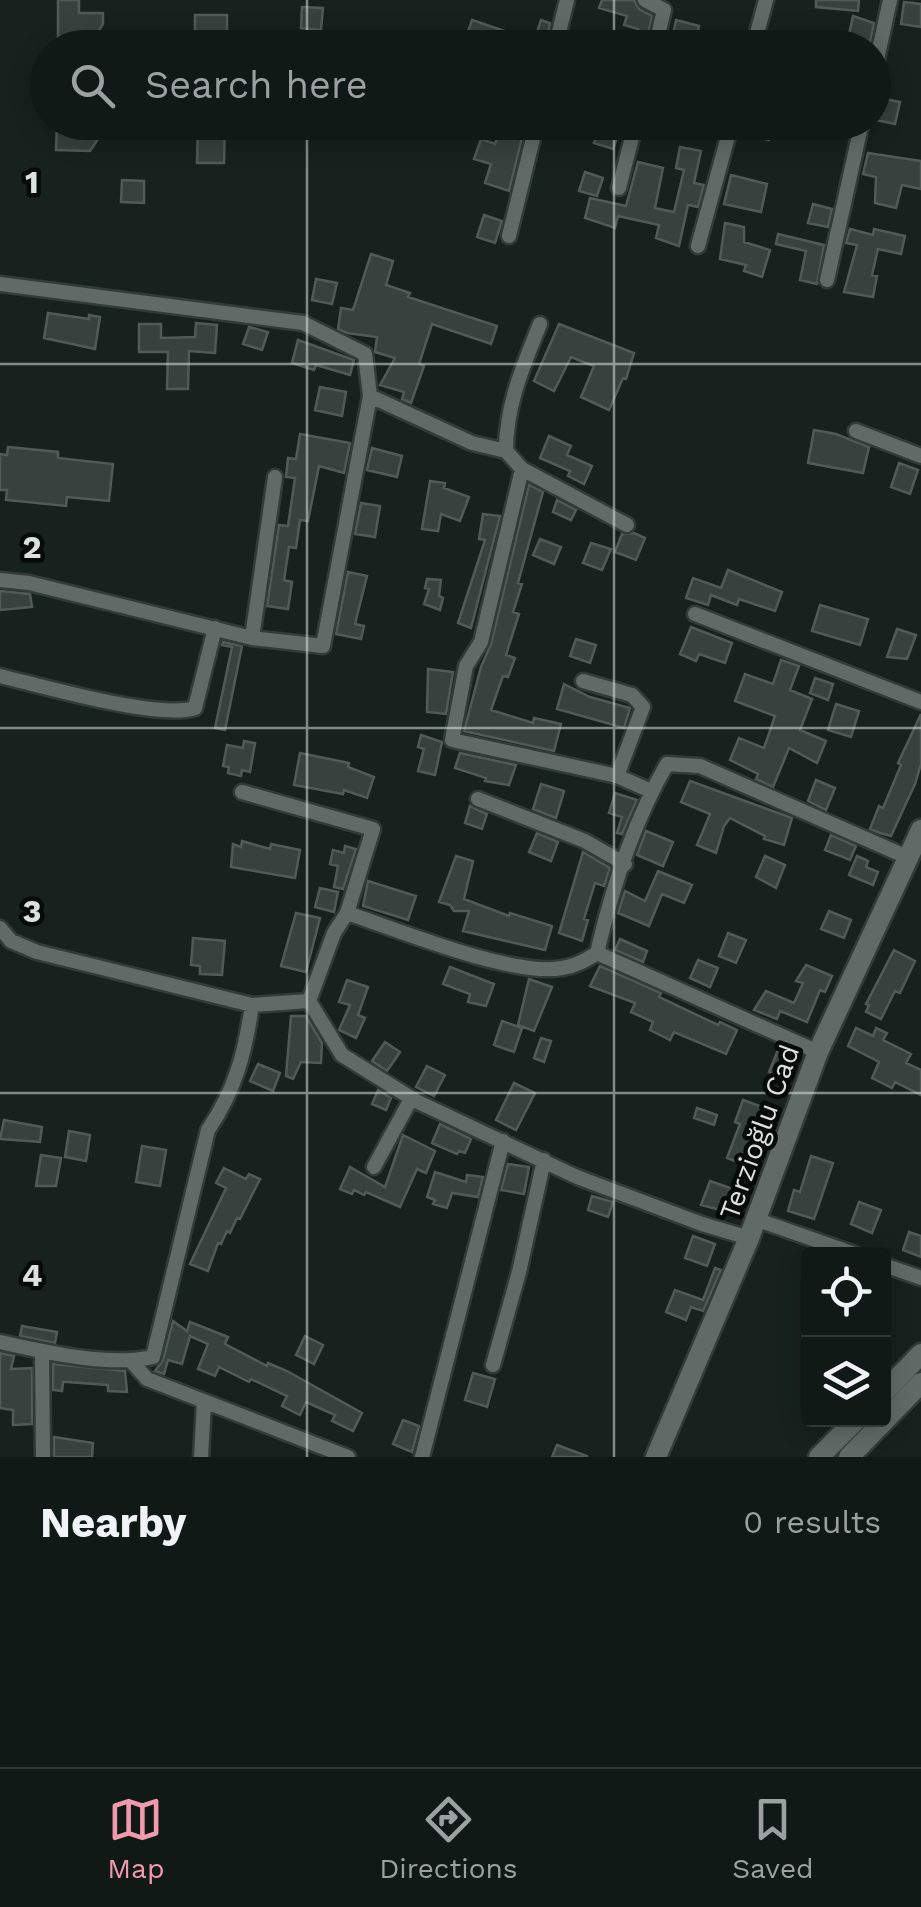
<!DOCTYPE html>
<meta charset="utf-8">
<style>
:root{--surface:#111916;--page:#1a221f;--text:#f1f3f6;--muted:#9ca0a1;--line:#303835;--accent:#f29aad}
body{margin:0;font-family:"Work Sans",sans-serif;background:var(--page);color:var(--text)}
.controls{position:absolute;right:30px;bottom:30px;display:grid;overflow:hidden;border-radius:10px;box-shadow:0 5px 25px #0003}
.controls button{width:90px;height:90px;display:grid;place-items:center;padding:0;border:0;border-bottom:2px solid var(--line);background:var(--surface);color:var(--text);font:50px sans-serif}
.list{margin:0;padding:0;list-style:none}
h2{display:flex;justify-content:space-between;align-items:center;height:130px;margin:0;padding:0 40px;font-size:42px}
h2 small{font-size:32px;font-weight:400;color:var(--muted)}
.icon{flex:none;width:55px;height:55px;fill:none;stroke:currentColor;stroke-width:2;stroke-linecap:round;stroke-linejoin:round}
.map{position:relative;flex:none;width:921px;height:1457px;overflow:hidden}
.search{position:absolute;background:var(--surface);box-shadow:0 5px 25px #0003;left:30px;right:30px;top:30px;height:110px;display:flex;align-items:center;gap:25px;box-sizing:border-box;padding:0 35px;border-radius:55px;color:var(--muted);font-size:38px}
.sheet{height:310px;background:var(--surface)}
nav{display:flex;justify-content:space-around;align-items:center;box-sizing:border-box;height:140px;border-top:2px solid var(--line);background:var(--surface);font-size:28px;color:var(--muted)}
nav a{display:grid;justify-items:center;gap:5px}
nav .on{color:var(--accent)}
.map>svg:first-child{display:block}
.building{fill:#37413e;stroke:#505b57;stroke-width:2.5}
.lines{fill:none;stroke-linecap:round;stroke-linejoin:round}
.street-casing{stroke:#333a37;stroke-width:19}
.secondary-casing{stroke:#333a37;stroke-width:25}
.street{stroke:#606b67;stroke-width:14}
.secondary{stroke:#606b67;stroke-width:20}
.grid{fill:none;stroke:#dbe1df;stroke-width:2.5;stroke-opacity:0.55}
.labels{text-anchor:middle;stroke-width:9;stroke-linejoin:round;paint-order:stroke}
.street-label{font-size:28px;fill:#dbe1df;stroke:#060a08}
.grid-label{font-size:32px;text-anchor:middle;font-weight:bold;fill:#dbe1df;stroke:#060a08;stroke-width:9;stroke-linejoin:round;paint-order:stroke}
</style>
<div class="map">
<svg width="921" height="1457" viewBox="0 0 921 1457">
<rect width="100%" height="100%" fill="#17211e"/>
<path class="building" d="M58,0H79V13H103V24L92,41H58Z
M602,0H634L639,9L652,16L645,48H633L638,29L624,25L627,16L599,8Z
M816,0H859L858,11L816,7Z
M904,2L921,4V27L901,24Z
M302,7L323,8L321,30L301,28Z
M195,15H227V48H195Z
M853,16L874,23L869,48H846Z
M472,20L534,41L541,20L550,23L545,48H525L497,38L494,48H487L465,40Z
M676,20L699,26L694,48L671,44Z
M881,98L900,102L895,124L876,120Z
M57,122H102V133L90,151L56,150Z
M198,122H225L224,163H197Z
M503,122H526L509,191L485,183L491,164L474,159L481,139L495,144Z
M750,122H773L769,140L747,135Z
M599,130L618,135L613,149L594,143Z
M680,147L701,151L694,183L704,185L698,207L688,205L679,246L656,238L659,225L618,216L615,228L585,218L590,198L626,206L638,162L663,168L655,208L674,212L684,170L676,168Z
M868,153L921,161V189L902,185L896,208L875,203L876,177L863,174Z
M585,172L603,178L597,196L579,191Z
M731,175L767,184L761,212L724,204Z
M122,180L144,181V203L121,202Z
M813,204L832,209L828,227L808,223Z
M484,215L502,221L495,243L477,237Z
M725,223L744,227V242L770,250L762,277L744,271L746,265L720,259Z
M850,229L873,235L874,229L905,236L901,254L878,249L872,275L877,276L873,297L844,292L857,245L846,243Z
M778,234L824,245L817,284L800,280L806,251L776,244Z
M371,254L393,261L386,285L410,293L408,297L497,326L491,344L432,324L419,364L424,366L411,403L402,399L404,392L380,385L395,358L375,352L377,337L347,333L338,329L341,308L353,310Z
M316,279L337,283L332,304L312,300Z
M48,313L89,319V315L100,317L95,349L44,338Z
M196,323L217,325L215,353L189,351L188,389H167L168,352H139V324H161V338L195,337Z
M559,324L634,353L626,379L623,378L609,410L581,397L594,366L571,357L554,391L534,381Z
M249,327L268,332L262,350L243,344Z
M298,340L354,360L350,375L316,365L314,370L292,363Z
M320,387L346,392L342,416L315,410Z
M814,430L836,434L869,447L863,473L808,463Z
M300,434L350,443L344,473L319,466L308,521L300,520L296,548L289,547L284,580L292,582L288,609L267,606L279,525L288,526L295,478L286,477L288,458L296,459Z
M549,436L571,446L567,455L592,466L584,484L568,476L570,471L540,458Z
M8,447L58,452V458L113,464L109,501L67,497L66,506L6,500L7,490H0V454L7,455Z
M372,448L402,456L397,477L367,470Z
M899,463L918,470L910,494L891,487Z
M430,481L445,483L444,488L469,497L460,521L441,514L438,531L422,529Z
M529,485L543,492L518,583L522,584L513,612L519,614L506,655L515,658L508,677L503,676L491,710L533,723L534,718L561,724L554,751L464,731L481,667L491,644Z
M557,500L576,510L571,520L553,512Z
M361,503L380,506L375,537L355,534Z
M483,514L500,516L471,628L458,623L485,540L479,539Z
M634,533L645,538L636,560L615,552L622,534Z
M540,539L561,547L554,564L533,555Z
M591,543L611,549L602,570L583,563Z
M728,570L782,592L775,611L739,599L737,605L711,595L708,605L686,598L693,578L721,588Z
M348,572L367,576L355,624L364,626L361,639L336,634Z
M427,579L441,580L439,596L443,598L440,610L424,604L429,589L425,588Z
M0,591L30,594L32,607L0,610Z
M820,605L868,619L860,645L812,631Z
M691,627L732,643L725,663L699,654L696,661L680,654Z
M897,629L916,635L907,659L887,657Z
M576,639L596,645L590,663L570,656Z
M223,642L242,646L225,730L215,728L232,647L222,645Z
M781,660L799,666L790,690L812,699L800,730L826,741L817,763L789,748L773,787L756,779L758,774L730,760L739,738L764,748L775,716L735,701L745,674L773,684Z
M428,669L453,672L446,714L427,712Z
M815,678L833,684L828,700L810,693Z
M564,684L590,697L630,708L624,728L557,709Z
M836,704L859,711L851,737L828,730Z
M921,714V764L915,784L891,836L880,833L870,829L879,806L883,808L901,765L898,763Z
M421,735L442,742L435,775L418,771L424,749L418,747Z
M244,741L255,743L250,772L242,770L241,776L228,773L229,767L223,766L227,745L243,748Z
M300,753L349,763L348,767L374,777L367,798L344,790L343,794L294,785Z
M460,753L516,765L509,785L485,781L486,778L455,768Z
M816,780L835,788L826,810L808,801Z
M690,781L792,818L784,845L764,839L765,836L730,818L724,826L716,853L697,845L710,814L681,802Z
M541,784L564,791L556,818L533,809Z
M615,793L637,800L622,834L617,833L622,817L609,813Z
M470,806L487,814L482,829L465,823Z
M646,831L673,842L663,866L637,855Z
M537,833L558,842L551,861L529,852Z
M831,835L856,846L850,860L825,850Z
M242,841L270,849L271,844L300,850L295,878L231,867L233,844L241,847Z
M345,846L356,849L343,889L334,887L338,866L330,864L333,850L344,853Z
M583,852L610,868L604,886L595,883L584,919L588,920L582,941L559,933Z
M456,856L473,861L464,899L509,916L510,913L552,926L545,950L463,931L469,911H454L450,905L439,902Z
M765,856L785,865L776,888L756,877Z
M857,856L868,861L866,867L878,872L873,885L849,875Z
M658,871L692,885L684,903L662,894L649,926L618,913L625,891L645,901Z
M368,881L416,896L408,920L363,906Z
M320,888L338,892L334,912L315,907Z
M829,911L851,920L844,938L821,929Z
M296,913L320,918L306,972L281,966Z
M728,933L746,940L736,963L719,956Z
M193,938L225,941L222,975L200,974V966L191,965Z
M620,939L647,951L643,962L615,950Z
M894,950L915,961L900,993L895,991L881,1019L866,1012L869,1005L866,1004Z
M698,960L718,968L710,987L690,978Z
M806,965L832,976L825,992L820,990L807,1022L780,1011L777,1019L754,1010L766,991L794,1003L803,983L796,981Z
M600,966L661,993L659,997L718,1025L720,1022L737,1030L726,1054L674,1032L670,1040L650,1030L653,1022L631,1012L635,1003L590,986Z
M450,967L494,984L486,1006L468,1002L470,994L443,984Z
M529,979L552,987L534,1031L518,1025Z
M347,980L368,987L358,1015L365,1018L356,1038L339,1030L350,1005L339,1002Z
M291,1016H306L322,1043L321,1063L301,1062L293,1079L286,1076Z
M502,1021L522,1028L514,1052L494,1045Z
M856,1028L873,1036L876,1028L887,1033L883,1040L911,1054L906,1063L921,1070V1095L895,1082L892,1088L872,1078L879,1062L848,1046Z
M541,1038L551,1041L544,1062L534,1058Z
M385,1042L400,1052L387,1071L372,1061Z
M778,1050L794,1057L785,1079L769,1072Z
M258,1064L280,1073L273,1091L250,1081Z
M427,1066L445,1075L434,1096L416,1087Z
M514,1083L535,1093L516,1130L496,1120Z
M378,1090L391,1098L386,1110L372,1104Z
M743,1100L771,1110L763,1133L758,1131L745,1165L727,1158L740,1124L735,1122Z
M697,1108L717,1115L714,1125L694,1118Z
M4,1120L42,1127L40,1142L0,1139Z
M440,1124L471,1139L465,1153L459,1151L457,1154L432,1143Z
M69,1131L90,1135L86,1161L65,1157Z
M403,1135L435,1151L426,1173L417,1169L400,1207L366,1192L364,1195L354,1190L352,1194L340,1189L350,1167L385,1187Z
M142,1146L166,1150L160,1186L136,1182Z
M41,1155L61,1158L56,1186H36Z
M811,1156L833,1163L814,1219L788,1211L794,1190L800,1192Z
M508,1164L529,1167L524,1194L501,1190Z
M224,1168L246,1179L249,1174L260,1179L240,1219L237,1218L230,1233L227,1231L221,1244L218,1243L208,1271L190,1264L226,1188L216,1183Z
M435,1172L466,1182L467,1175L483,1177L478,1197L452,1193L447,1208L433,1204L435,1200L427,1197Z
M710,1181L736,1190L728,1212L701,1205Z
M592,1196L613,1202L608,1217L588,1210Z
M859,1202L881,1210L872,1233L851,1224Z
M909,1232L921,1236V1257L903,1250Z
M693,1236L715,1244L707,1266L685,1258Z
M715,1268L721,1270L703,1311L691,1307L686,1320L666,1312L675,1290L703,1300Z
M173,1321L187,1331L190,1322L228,1337L225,1344L267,1366L268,1363L287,1371L362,1413L353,1431L332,1421L335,1415L306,1402L300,1415L282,1406L287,1396L251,1379L249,1382L219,1367L215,1376L198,1369L208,1344L190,1336L182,1364L168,1360L164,1374L155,1371L163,1360Z
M22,1326L57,1332L55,1343L20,1336Z
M305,1336L323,1345L314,1364L296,1355Z
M0,1353L14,1356L11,1369L32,1368V1424L13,1425V1410L0,1408Z
M53,1364L125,1371L127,1392L108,1391V1385L67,1382H63L62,1391L53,1390Z
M473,1373L495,1379L487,1407L465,1400Z
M403,1420L419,1426L412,1452L393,1444Z
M54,1437L93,1443L92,1457H54Z
M557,1445L587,1456V1457H552Z"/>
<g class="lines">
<defs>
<path id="street" d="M645,0L664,10L655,48
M555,48L567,0
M753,48L766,0
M874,73L890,0
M619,188L636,122
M509,236L537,122
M698,246L732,122
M827,280L862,122
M0,284L303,323L365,354L370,396L323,646L252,638L29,583L0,580
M540,324C523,366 506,405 506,451L522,469L627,525
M370,396L472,443L506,451
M856,431L921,456
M522,469L481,642L466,666L452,740L617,776L651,791
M695,614L921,702
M252,638L275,477
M0,676C42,686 159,720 195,708L215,628
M583,681L632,695L643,707L617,776
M242,792L373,829L347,913
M478,799L585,841L625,864
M0,928L11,941L37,952L252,1005L309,1001L334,933L347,913C399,930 512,977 562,968C576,966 586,960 597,953C612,888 634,821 667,764L700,766L907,857
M597,953L818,1052
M309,1001L342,1055L416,1101L577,1177L702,1224L749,1238
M374,1167L411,1099
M755,1219L855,1254
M884,1265L921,1278
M0,1342C45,1352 108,1367 153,1357L208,1130C236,1089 245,1052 252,1005
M42,1352L43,1457
M132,1362L147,1379L348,1457
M493,1365L519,1272L544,1160
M201,1457L204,1402
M422,1457L503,1141"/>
<path id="secondary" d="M884,1392L921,1354
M656,1457L749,1238L818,1052L921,830
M819,1457L856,1420
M849,1457L921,1383"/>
</defs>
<use href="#street" class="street-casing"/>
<use href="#secondary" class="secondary-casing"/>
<use href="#street" class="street"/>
<use href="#secondary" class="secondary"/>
</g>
<path class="grid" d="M307,0V48M614,0V48M307,122V1457M614,122V1457M0,364H921M0,728H921M0,1093H921"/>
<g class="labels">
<g class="street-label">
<text transform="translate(759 1132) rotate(-70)" y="10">Terzioğlu Cad</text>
</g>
</g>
<g class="grid-label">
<text x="32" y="193">1</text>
<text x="32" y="558">2</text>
<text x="32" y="922">3</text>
<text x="32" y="1286">4</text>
</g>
</svg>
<div class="controls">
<button><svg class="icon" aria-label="locate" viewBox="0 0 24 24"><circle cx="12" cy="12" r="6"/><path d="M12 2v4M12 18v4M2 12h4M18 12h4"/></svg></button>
<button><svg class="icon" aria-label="layers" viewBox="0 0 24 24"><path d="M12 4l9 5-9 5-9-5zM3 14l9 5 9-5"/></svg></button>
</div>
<div class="search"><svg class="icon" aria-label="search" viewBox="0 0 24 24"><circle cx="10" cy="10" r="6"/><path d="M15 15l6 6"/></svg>Search here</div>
</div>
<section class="sheet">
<h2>Nearby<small>0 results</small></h2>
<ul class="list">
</ul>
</section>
<nav>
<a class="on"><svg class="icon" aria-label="map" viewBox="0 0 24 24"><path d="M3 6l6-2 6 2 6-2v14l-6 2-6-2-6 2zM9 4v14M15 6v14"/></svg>Map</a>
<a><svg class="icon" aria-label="directions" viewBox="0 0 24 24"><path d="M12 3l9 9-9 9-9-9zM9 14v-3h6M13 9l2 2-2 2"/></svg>Directions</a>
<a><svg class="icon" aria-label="saved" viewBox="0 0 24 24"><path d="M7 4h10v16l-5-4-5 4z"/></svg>Saved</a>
</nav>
